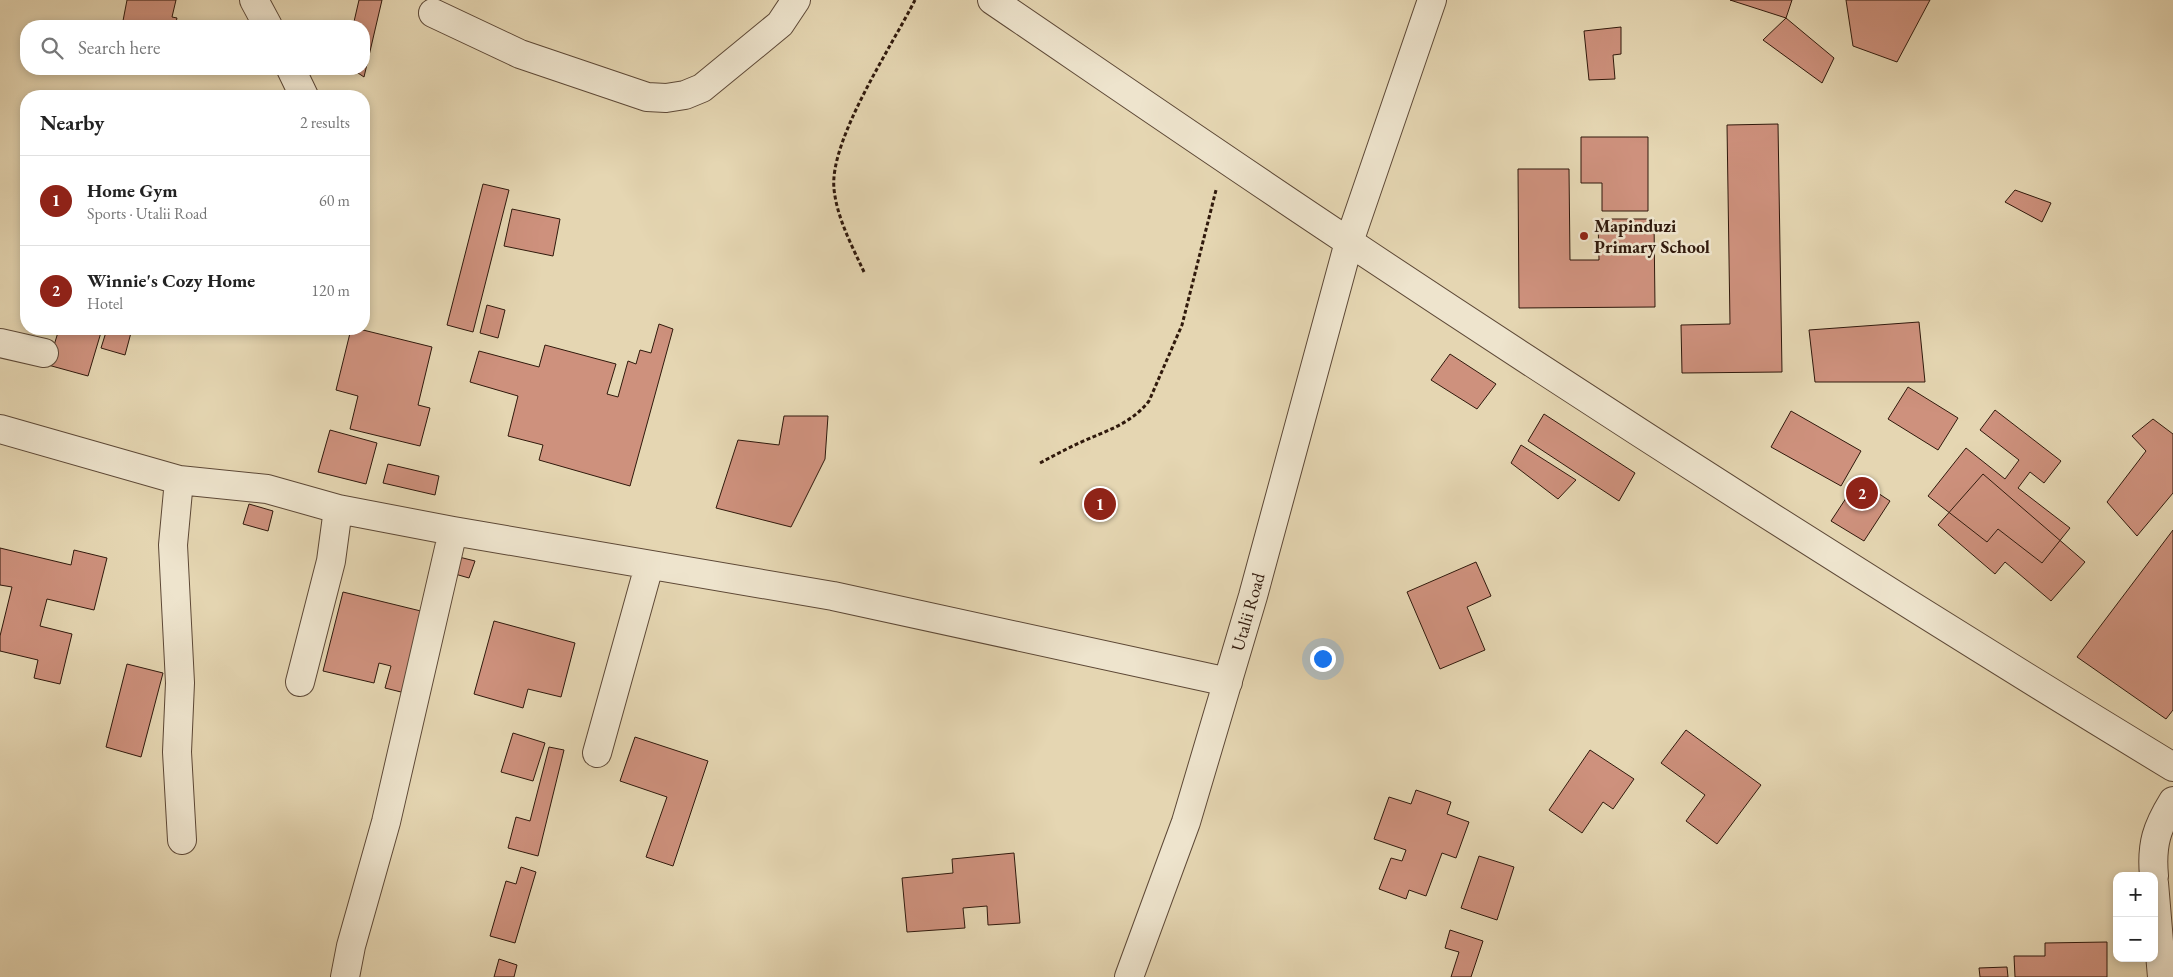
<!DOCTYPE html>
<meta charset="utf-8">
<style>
:root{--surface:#fff;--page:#f2f2f2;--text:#222;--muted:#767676;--line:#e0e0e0;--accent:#8f2418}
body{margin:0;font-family:"EB Garamond",serif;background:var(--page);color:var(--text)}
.controls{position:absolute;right:15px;bottom:15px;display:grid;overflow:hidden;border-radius:10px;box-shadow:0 2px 8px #0003}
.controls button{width:45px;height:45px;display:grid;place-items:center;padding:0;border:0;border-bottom:1px solid var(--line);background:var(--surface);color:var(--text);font:25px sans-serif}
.you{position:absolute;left:1322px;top:658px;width:18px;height:18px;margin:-12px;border:4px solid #fff;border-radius:50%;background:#1a73e8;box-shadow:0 0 0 8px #1a73e833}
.badge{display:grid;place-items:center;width:32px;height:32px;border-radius:50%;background:var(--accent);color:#fff;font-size:16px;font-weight:700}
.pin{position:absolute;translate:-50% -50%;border:2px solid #fff;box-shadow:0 1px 5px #0006}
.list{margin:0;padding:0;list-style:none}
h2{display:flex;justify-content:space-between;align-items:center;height:65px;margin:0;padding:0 20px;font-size:21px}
h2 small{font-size:16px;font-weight:400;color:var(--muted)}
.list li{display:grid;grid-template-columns:32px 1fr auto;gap:15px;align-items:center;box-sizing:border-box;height:90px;padding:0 20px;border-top:1px solid var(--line)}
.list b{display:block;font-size:19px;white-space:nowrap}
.list p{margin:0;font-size:16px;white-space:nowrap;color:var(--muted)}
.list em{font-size:16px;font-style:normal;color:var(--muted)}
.icon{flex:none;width:28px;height:28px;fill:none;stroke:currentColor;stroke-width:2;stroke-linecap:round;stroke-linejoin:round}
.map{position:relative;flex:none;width:2173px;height:977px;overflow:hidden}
.search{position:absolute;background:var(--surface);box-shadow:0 2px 8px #0003;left:20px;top:20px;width:350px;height:55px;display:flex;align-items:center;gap:12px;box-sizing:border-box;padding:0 18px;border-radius:20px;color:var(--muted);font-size:19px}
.panel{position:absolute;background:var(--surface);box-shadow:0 2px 8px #0003;left:20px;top:90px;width:350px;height:245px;border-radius:20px}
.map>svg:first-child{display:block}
.building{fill:#ce917d;stroke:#30190c}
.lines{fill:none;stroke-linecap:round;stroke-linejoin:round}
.minor-casing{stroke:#5d4836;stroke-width:30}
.path{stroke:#30190c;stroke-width:3;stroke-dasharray:4 2.5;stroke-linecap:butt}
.minor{stroke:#eee4cd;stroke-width:28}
.poi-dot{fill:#8f2418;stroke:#eee4cd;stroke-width:2}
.labels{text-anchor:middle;stroke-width:5;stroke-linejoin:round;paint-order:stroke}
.poi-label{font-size:18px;font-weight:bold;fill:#30190c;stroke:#eee4cd;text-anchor:start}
.street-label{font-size:18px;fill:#30190c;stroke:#eee4cd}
</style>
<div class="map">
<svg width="2173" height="977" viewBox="0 0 2173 977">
<rect width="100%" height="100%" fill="#e5d6b2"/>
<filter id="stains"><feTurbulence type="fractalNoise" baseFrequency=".004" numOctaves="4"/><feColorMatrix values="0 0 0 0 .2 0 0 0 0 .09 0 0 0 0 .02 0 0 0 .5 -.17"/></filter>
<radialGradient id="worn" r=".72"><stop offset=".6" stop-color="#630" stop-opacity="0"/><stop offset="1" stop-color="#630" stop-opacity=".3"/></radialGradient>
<path class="building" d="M127,0H176L172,17L177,18L175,26H122Z
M359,0H382L364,77L352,69H364V26H353Z
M1730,0H1792L1786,18Z
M1846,0H1930L1897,62L1853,46Z
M1786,18L1834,58L1822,83L1763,40Z
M1621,27V54L1613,55L1615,79L1589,80L1584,31Z
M1778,124L1782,372L1682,373L1681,325L1730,324L1727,125Z
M1581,137H1648V211H1602V183H1581Z
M1518,169H1569L1570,260H1599L1598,219H1654L1655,307L1519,308Z
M483,184L509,190L473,332L447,325Z
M2015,190L2051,203L2042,222L2005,202Z
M512,209L560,219L553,256L504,246Z
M487,305L505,310L498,338L480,333Z
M1919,322L1925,382H1815L1809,330Z
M659,324L673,329L630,486L539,460L543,445L508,436L518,396L470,382L479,351L539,367L545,345L616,364L607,394L618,397L628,361L636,364L640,350L651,353Z
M59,329H102L88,376L48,365Z
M107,329H132L125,355L101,348Z
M351,329H359L432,347L418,405L430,408L420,446L350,429L358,396L336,390Z
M1450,354L1496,384L1477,409L1431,380Z
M1908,387L1958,418L1938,450L1888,419Z
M1995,410L2061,461L2044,483L2030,472L2018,488L2070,528L2042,563L1998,529L1987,542L1928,496L1966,448L2005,479L2019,460L1980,430Z
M1791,411L1861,451L1841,486L1771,447Z
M1544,414L1635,473L1619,501L1528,441Z
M784,416H828L825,459L791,527L716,508L738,440L779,445Z
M2153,419L2173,434V493L2137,536L2107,502L2146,451L2132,436Z
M330,430L377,443L366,484L318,472Z
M1521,445L1576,480L1558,499L1511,463Z
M388,464L439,476L435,495L383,483Z
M1983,474L2085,562L2051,601L2005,562L1995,574L1938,525Z
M1858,480L1890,501L1864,541L1831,521Z
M249,504L273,511L268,531L243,524Z
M2173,530V710L2166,719L2077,657Z
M0,548L71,565L74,550L107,558L94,610L47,599L40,626L72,634L60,684L34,678L38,660L0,651V636L12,587L0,585Z
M459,557L475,561L469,578L455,574Z
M1476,562L1491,596L1467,607L1485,650L1440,669L1407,592Z
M343,592L429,613L409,694L385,688L391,666L379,663L374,683L323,671Z
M494,621L575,643L561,697L528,689L523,708L474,694Z
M127,664L163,673L141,757L106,747Z
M1686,730L1761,785L1717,844L1686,821L1705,795L1661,763Z
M513,733L545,743L533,781L501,772Z
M635,737L708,761L673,866L646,857L667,797L620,781Z
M549,747L564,750L538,856L508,848L516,817L530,821Z
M1590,750L1634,779L1613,809L1603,802L1582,833L1549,810Z
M1416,790L1451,802L1447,814L1469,822L1456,858L1442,853L1426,896L1409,890L1406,899L1379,889L1391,858L1402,861L1406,850L1374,839L1389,797L1411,804Z
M1014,853L1020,923L988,925L987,906L963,908L965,928L907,932L902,878L953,873L952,859Z
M1479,856L1514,867L1497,920L1461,908Z
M521,867L536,872L515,943L490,936L506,881L516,884Z
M1450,930L1483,941L1471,977H1451L1459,952L1445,948Z
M2107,942V977H2015L2014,956H2045V943Z
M499,959L517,965L514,977H494Z
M2007,967L2008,977H1980L1979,968Z"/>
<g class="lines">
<defs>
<path id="minor" d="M254,0L268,26
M992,0C1111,81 1230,163 1349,242C1621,423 1895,598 2173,767
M433,13L520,54L647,97L666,98L685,95L702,88L780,24L796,0
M291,69L304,96
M0,343L44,353
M0,429L179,480L267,489L338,509L453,531L833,596L1228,682
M179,480L173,545L180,683L177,752L182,840
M300,682L331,561L338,509
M597,753L649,566
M2154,876C2151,844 2157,827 2173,801
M2154,883L2162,977
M345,977L351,946L386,822L453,531
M1129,977L1186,822L1253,596L1349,242L1432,0"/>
</defs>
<use href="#minor" class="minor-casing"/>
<path class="path" d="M864,272C852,246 837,218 834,189C829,140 892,46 915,0
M1040,463C1053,456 1066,449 1079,443C1105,431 1130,425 1149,401L1182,325L1216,190"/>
<use href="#minor" class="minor"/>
</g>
<circle class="poi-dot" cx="1584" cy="236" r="5"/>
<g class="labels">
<g class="poi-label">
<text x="1594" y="232">Mapinduzi<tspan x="1594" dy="21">Primary School</tspan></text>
</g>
<g class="street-label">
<text transform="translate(1248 612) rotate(-74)" y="6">Utalii Road</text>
</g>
</g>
<rect width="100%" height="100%" filter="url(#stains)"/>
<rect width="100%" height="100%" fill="url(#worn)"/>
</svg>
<div class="controls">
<button>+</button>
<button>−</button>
</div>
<div class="you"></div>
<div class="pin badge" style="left:1100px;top:504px">1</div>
<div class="pin badge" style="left:1862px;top:493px">2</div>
<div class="search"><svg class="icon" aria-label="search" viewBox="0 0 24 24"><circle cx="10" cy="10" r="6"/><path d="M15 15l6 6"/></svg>Search here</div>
<section class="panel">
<h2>Nearby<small>2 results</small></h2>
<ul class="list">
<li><span class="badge">1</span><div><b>Home Gym</b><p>Sports · Utalii Road</p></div><em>60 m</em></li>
<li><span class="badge">2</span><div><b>Winnie's Cozy Home</b><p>Hotel</p></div><em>120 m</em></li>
</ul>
</section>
</div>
